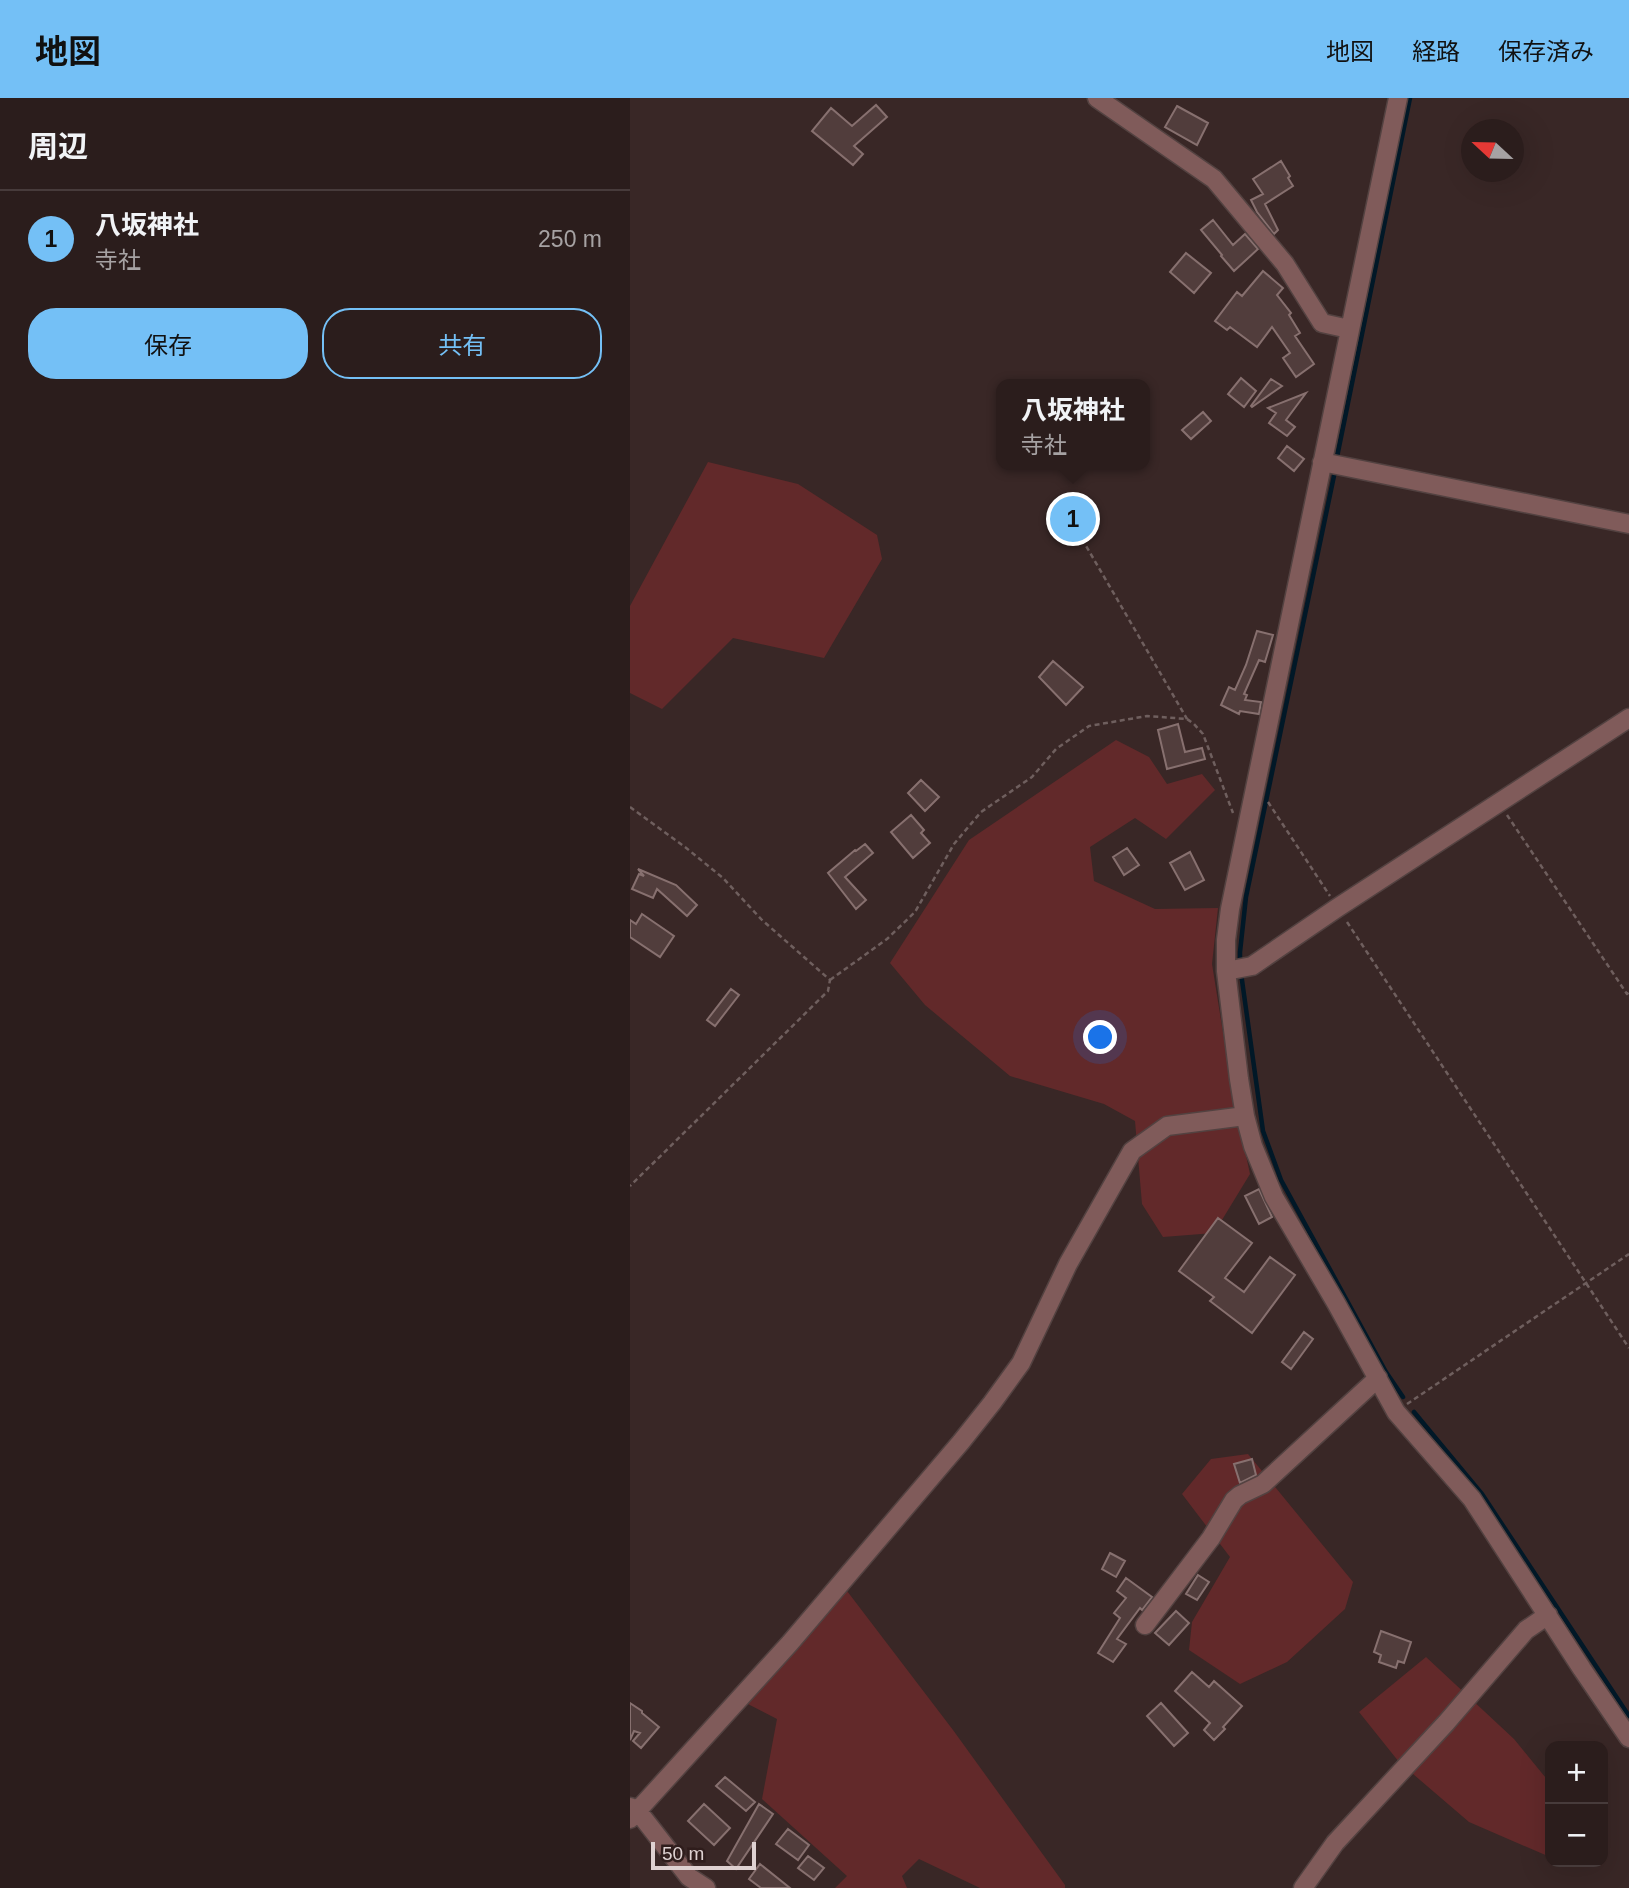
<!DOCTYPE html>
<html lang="ja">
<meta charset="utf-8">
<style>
:root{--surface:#2b1d1c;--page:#372a29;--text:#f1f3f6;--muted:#a6a2a3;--line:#473b3b;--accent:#74c0f6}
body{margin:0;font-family:Arial,"Noto Sans JP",sans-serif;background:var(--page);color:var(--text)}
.controls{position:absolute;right:21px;bottom:21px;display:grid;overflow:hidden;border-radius:14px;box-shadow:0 7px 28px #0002}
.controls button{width:63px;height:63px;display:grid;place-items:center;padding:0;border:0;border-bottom:2px solid var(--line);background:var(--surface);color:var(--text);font:35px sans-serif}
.compass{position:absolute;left:831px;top:21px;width:63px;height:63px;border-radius:50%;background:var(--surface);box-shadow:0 7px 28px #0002;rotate:292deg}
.scale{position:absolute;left:21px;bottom:18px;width:105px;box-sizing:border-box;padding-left:7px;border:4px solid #ded1d1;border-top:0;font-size:19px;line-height:24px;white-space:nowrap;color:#ded1d1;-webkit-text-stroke:5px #2f1d1c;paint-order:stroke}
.you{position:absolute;left:471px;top:940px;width:24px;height:24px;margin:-18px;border:5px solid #fff;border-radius:50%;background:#1a73e8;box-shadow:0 0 0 10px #1a73e833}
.badge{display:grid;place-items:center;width:46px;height:46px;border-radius:50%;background:var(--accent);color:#111;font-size:23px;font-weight:700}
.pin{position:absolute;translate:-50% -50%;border:4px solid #fff;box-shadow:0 2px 7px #0006}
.popup{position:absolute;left:366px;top:281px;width:154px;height:91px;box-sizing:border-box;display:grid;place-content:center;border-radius:14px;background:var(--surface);filter:drop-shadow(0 2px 5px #0005);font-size:23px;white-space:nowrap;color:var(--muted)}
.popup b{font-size:26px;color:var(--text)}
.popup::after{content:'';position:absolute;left:50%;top:100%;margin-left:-14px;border:14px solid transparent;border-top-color:var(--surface)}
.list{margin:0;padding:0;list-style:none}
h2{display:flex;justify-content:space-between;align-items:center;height:91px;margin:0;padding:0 28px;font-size:30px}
h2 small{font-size:23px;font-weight:400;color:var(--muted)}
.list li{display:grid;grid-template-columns:46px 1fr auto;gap:21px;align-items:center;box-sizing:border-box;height:98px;padding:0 28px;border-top:2px solid var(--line)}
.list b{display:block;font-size:26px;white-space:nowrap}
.list p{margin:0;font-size:23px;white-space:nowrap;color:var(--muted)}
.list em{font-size:23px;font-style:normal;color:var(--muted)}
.actions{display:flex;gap:14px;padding:21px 28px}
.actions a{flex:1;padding:16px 0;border:2px solid var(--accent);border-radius:28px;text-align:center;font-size:24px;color:var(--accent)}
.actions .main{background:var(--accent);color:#111}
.map{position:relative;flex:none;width:999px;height:1790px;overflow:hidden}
header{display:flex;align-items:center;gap:42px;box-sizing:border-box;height:98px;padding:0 35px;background:var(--accent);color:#111}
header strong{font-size:33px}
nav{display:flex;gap:38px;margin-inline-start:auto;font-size:24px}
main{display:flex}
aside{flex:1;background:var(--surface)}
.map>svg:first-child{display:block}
.green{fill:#62292a}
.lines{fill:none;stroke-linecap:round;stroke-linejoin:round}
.stream{stroke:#011827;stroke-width:4.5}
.building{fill:#513d3c;stroke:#87706f;stroke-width:2}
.minor-casing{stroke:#534241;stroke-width:21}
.path{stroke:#6f5f5e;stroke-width:2.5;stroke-dasharray:5 3.5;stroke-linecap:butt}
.minor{stroke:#805b5a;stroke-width:18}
</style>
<header>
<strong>地図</strong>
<nav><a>地図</a><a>経路</a><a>保存済み</a></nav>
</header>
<main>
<aside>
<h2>周辺<small></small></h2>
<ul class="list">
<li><span class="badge">1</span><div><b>八坂神社</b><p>寺社</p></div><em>250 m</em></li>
</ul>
<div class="actions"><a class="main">保存</a><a>共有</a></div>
</aside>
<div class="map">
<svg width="999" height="1790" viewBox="0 0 999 1790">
<rect width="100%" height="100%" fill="#392726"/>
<path class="green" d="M78,364L168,386L247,437L252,461L194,560L103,540L32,611L0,595V508Z
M486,642L519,659L537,686L572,676L585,692L536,741L505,720L460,749L464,783L525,811L588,810L582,866L603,997L620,1076L584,1135L533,1139L512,1106L505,1023L474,1006L380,978L295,907L260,865L339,742Z
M618,1356L723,1484L715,1511L657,1564L610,1586L559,1552L562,1524L600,1459L552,1396L581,1361Z
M214,1489L323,1632L435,1787V1790H350L289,1761L272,1778L277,1790H205L217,1778L132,1701L147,1621L112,1603Z
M796,1559L884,1641L920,1685V1759L839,1724L769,1664L729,1614Z"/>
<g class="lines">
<path class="stream" d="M707,359L780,0
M610,866V854L616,799L705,373
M611,875L633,1033L651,1082L756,1274L773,1299
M784,1314L852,1396L999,1618"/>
</g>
<path class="building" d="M246,7L257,19L224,48L233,56L223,67L182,33L201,10L222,28Z
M547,8L578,25L567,47L535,29Z
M651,63L660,78L658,80L663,88L635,106L648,132L644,136L627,114L621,102L633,96L623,81Z
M583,122L603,147L615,136L628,151L604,173L591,158L592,157L571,132Z
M556,155L581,175L564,195L540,174Z
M633,173L653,190L647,197L661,215L659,217L670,235L665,238L684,266L666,279L653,260L660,255L642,229L627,249L600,229L597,232L585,223L607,194L612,198Z
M611,280L626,293L614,309L598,296Z
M641,281L652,288L622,309L621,308Z
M676,295L656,322L665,329L657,338L639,325L646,315L638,310Z
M573,314L581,323L561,341L552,332Z
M657,348L674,361L664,373L648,360Z
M439,401L444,411L449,409L457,424L438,434L430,419L432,418L427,407Z
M627,533L643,537L635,564L629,562L614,596L617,597L615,602L631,604L629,616L610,613L609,616L591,607L599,589L605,592L616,567Z
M423,563L453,589L436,607L409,579Z
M548,626L555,654L572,650L575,661L537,671L528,632Z
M291,682L309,699L295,713L278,695Z
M281,717L294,732L291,735L300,745L283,760L261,734Z
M235,746L243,755L215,779L236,802L226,811L198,775L225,752L226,753Z
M497,750L509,767L494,777L483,759Z
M560,754L574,782L555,792L540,765Z
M8,771L46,787L67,807L57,818L27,791L23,800L2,791L9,776L14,778Z
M12,816L44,838L30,859L0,839V822L6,826Z
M101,891L109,897L85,928L77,922Z
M629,1091L642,1119L629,1126L615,1098Z
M588,1120L622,1145L595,1180L614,1194L640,1159L665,1177L622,1235L580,1203L584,1199L549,1173Z
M674,1234L683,1241L661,1271L652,1264Z
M622,1361L626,1377L610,1385L604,1366Z
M480,1455L495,1463L486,1479L472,1471Z
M568,1477L579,1484L567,1502L556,1496Z
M496,1480L522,1499L512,1512L510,1510L487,1541L496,1546L483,1564L468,1555L490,1520L484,1515L496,1500L487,1493Z
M546,1513L559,1525L539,1547L525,1535Z
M751,1533L781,1544L774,1565L768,1563L766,1570L749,1564L751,1557L744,1554Z
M562,1574L579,1589L584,1583L612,1608L593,1629L595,1631L584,1642L574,1632L580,1625L545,1593Z
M0,1605L12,1613V1615L29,1629L11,1650L3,1643L10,1635L4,1633L0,1642Z
M531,1605L558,1635L544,1648L517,1618Z
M95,1679L125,1704L116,1713L86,1688Z
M74,1706L100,1730L84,1747L58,1723Z
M129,1706L143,1716L106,1771L97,1763Z
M158,1731L179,1747L168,1762L146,1746Z
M178,1758L194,1770L184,1782L168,1770Z
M130,1766L160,1790H131L119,1781Z"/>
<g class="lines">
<defs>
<path id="minor" d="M467,0L584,81L655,166L692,225L719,231
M768,0L600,811L596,842V873L609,981L615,1018L623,1048L644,1099L706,1205L766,1314L842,1401L952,1571L999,1640
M692,364L999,426
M596,873L622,868L707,810L999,620
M515,1527L581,1440L604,1402L610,1397L633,1386L748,1280
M0,1709L7,1712L59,1779L76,1790
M0,1721L160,1545L331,1344L362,1305L391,1265L438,1166L502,1053L537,1028L615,1018
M673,1790L705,1745L816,1625L896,1532L918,1517"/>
</defs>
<use href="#minor" class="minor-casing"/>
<path class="path" d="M452,441L557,621
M638,704L700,798
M0,709L55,749L93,780L132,822L200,882L198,893L0,1088
M877,717L997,896L999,894
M717,824L999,1250
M200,882L257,841L285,814L324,746L351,714L402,679L426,651L459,628L517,618L557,621L564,626L573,636L603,715
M777,1306L999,1156"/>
<use href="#minor" class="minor"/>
</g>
</svg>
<div class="controls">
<button>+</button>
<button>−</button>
</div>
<svg class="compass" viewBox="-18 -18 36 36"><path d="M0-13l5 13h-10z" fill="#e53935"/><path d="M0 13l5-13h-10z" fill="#a6a2a3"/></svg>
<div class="scale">50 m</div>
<div class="you"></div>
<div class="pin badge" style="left:443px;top:421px">1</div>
<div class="popup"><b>八坂神社</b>寺社</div>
</div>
</main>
